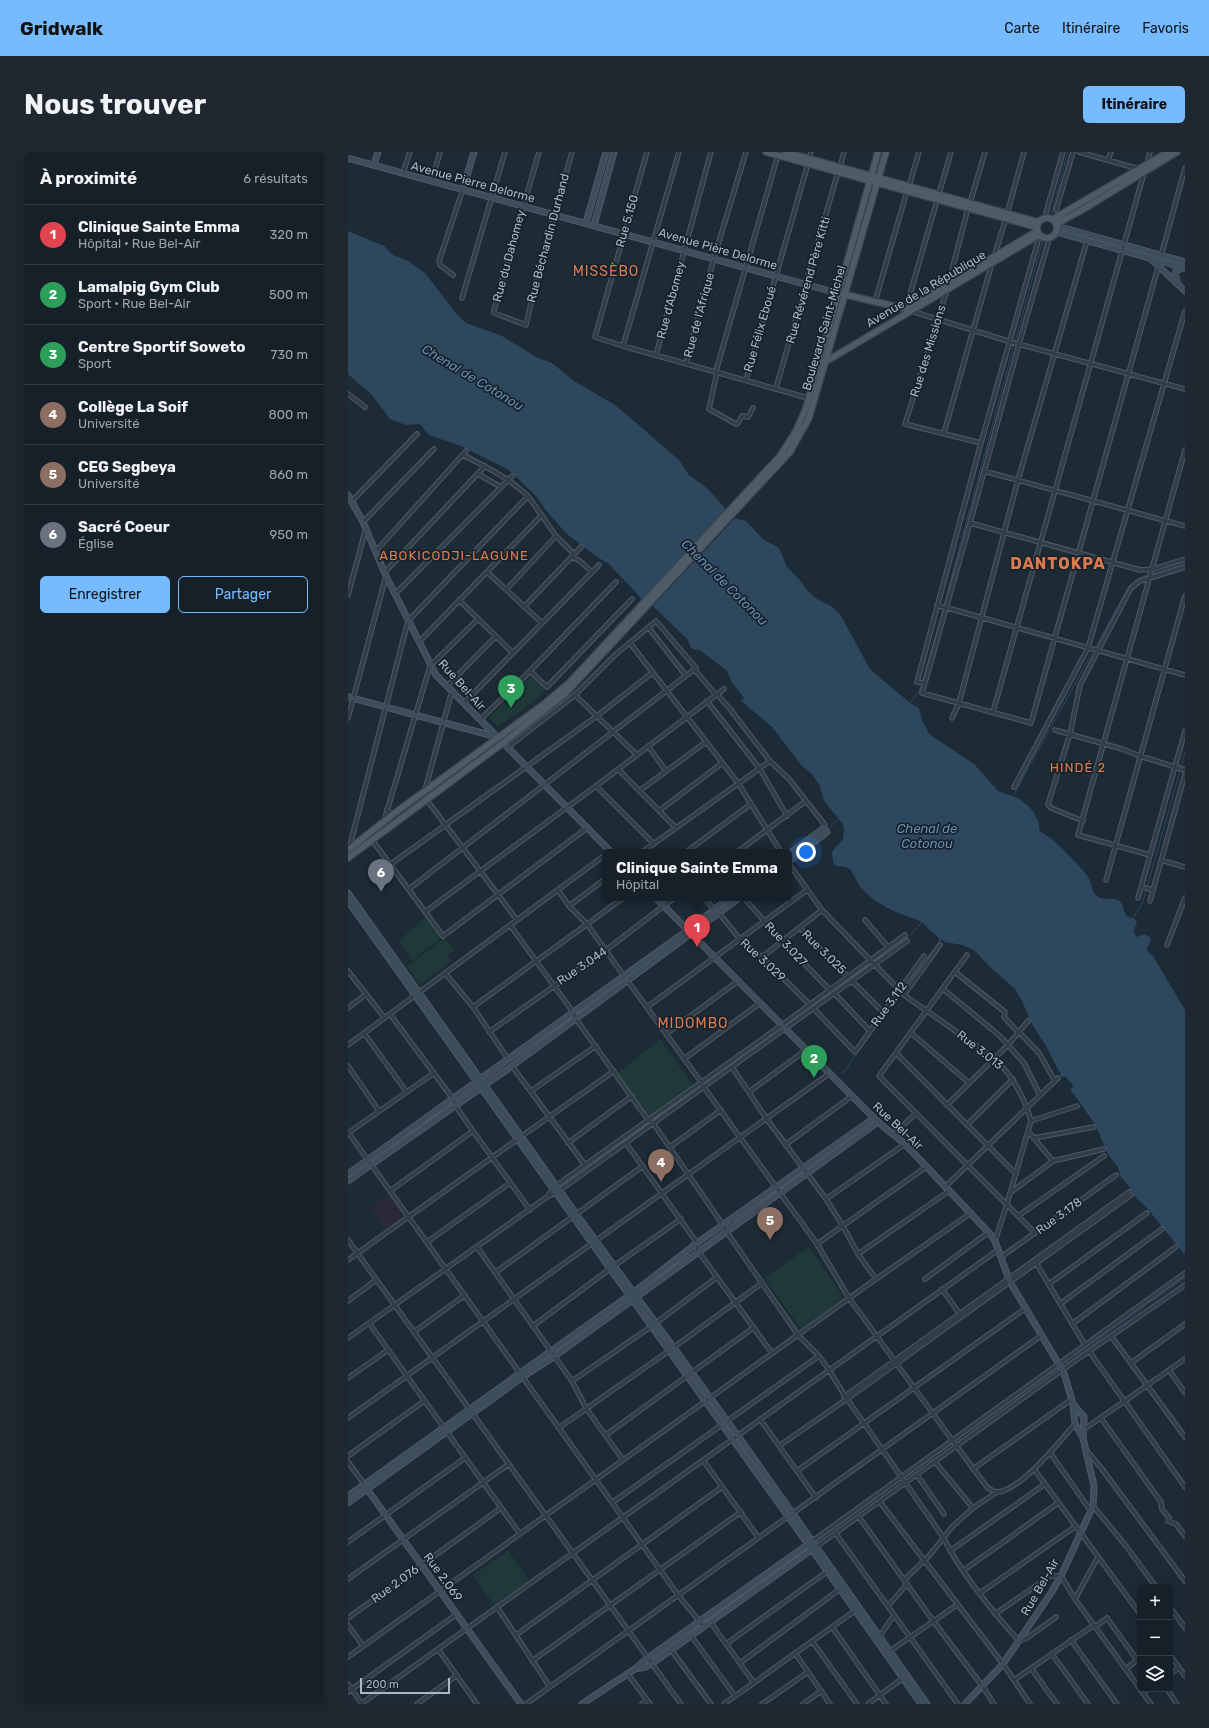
<!DOCTYPE html>
<html lang="fr">
<meta charset="utf-8">
<style>
:root{--surface:#162029;--page:#1f2831;--text:#f1f3f6;--muted:#9ea3a8;--line:#353e46;--accent:#76bbff}
body{margin:0;font-family:Rubik,sans-serif;background:var(--page);color:var(--text)}
.controls{position:absolute;right:12px;bottom:12px;display:grid;overflow:hidden;border-radius:6px;box-shadow:0 4px 16px #0002}
.controls button{width:36px;height:36px;display:grid;place-items:center;padding:0;border:0;border-bottom:1px solid var(--line);background:var(--surface);color:var(--text);font:20px sans-serif}
.scale{position:absolute;left:12px;bottom:10px;width:90px;box-sizing:border-box;padding-left:4px;border:2px solid #aab8c5;border-top:0;font-size:11px;line-height:14px;white-space:nowrap;color:#aab8c5;-webkit-text-stroke:3px #17222c;paint-order:stroke}
.you{position:absolute;left:458px;top:700px;width:14px;height:14px;margin:-10px;border:3px solid #fff;border-radius:50%;background:#1a73e8;box-shadow:0 0 0 6px #1a73e833}
.badge{display:grid;place-items:center;width:26px;height:26px;border-radius:50%;background:var(--accent);color:#fff;font-size:13px;font-weight:700}
.pin{position:absolute;translate:-50% -33px;filter:drop-shadow(0 1px 2px #0008)}
.pin::after{content:'';position:absolute;top:21px;width:14px;height:12px;background:inherit;clip-path:polygon(0 0,100% 0,50% 100%)}
.popup{position:absolute;left:254px;top:697px;width:190px;height:52px;box-sizing:border-box;display:grid;place-content:center;border-radius:6px;background:var(--surface);filter:drop-shadow(0 1px 3px #0005);font-size:13px;white-space:nowrap;color:var(--muted)}
.popup b{font-size:15px;color:var(--text)}
.popup::after{content:'';position:absolute;left:50%;top:100%;margin-left:-8px;border:8px solid transparent;border-top-color:var(--surface)}
.list{margin:0;padding:0;list-style:none}
h2{display:flex;justify-content:space-between;align-items:center;height:52px;margin:0;padding:0 16px;font-size:17px}
h2 small{font-size:13px;font-weight:400;color:var(--muted)}
.list li{display:grid;grid-template-columns:26px 1fr auto;gap:12px;align-items:center;box-sizing:border-box;height:60px;padding:0 16px;border-top:1px solid var(--line)}
.list b{display:block;font-size:15px;white-space:nowrap}
.list p{margin:0;font-size:13px;white-space:nowrap;color:var(--muted)}
.list em{font-size:13px;font-style:normal;color:var(--muted)}
.actions{display:flex;gap:8px;padding:12px 16px}
.actions a{flex:1;padding:9px 0;border:1px solid var(--accent);border-radius:6px;text-align:center;font-size:14px;color:var(--accent)}
.actions .main{background:var(--accent);color:#111}
.icon{flex:none;width:22px;height:22px;fill:none;stroke:currentColor;stroke-width:2;stroke-linecap:round;stroke-linejoin:round}
.map{position:relative;flex:none;width:837px;height:1552px;overflow:hidden;border-radius:6px}
header{display:flex;align-items:center;gap:24px;box-sizing:border-box;height:56px;padding:0 20px;background:var(--accent);color:#111}
header strong{font-size:19px}
nav{display:flex;gap:22px;margin-inline-start:auto;font-size:14px}
.intro{display:flex;align-items:center;justify-content:space-between;box-sizing:border-box;height:96px;padding:0 24px}
h1{margin:0;font-size:28px}
.button{padding:10px 18px;border-radius:6px;background:var(--accent);color:#111;font-size:14px;font-weight:700}
main{display:flex;gap:24px;padding:0 24px}
aside{flex:1;background:var(--surface);border-radius:6px;box-shadow:0 4px 16px #0002}
.map>svg:first-child{display:block}
.medical{fill:#292939}
.green{fill:#1f3939}
.water{fill:#2d485e}
.pier{fill:#1d2b37}
.lines{fill:none;stroke-linecap:round;stroke-linejoin:round}
.stream{stroke:#2d485e;stroke-width:1}
.street-casing{stroke:#4e5b66;stroke-width:5.5}
.secondary-casing{stroke:#4e5b66;stroke-width:7}
.primary-casing{stroke:#3a4651;stroke-width:8}
.street{stroke:#313d48;stroke-width:3.5}
.secondary{stroke:#3e4d5b;stroke-width:5}
.primary{stroke:#4e5c68;stroke-width:5.5}
.labels{text-anchor:middle;stroke-width:3.5;stroke-linejoin:round;paint-order:stroke}
.street-label{font-size:12px;fill:#aab8c5;stroke:#17222c}
.water-label{font-size:13px;font-style:italic;fill:#678dac;stroke:#17222c}
.neighbourhood-label{font-size:13px;letter-spacing:1px;fill:#dc7c4e;stroke:#17222c}
.quarter-label{font-size:14px;letter-spacing:1px;fill:#dc7c4e;stroke:#17222c}
.district-label{font-size:16px;font-weight:bold;letter-spacing:1px;fill:#dc7c4e;stroke:#17222c}
</style>
<header>
<strong>Gridwalk</strong>
<nav><a>Carte</a><a>Itinéraire</a><a>Favoris</a></nav>
</header>
<div class="intro"><h1>Nous trouver</h1><a class="button">Itinéraire</a></div>
<main>
<aside>
<h2>À proximité<small>6 résultats</small></h2>
<ul class="list">
<li><span class="badge" style="background:#e0444e">1</span><div><b>Clinique Sainte Emma</b><p>Hôpital · Rue Bel-Air</p></div><em>320 m</em></li>
<li><span class="badge" style="background:#2e9e5b">2</span><div><b>Lamalpig Gym Club</b><p>Sport · Rue Bel-Air</p></div><em>500 m</em></li>
<li><span class="badge" style="background:#2e9e5b">3</span><div><b>Centre Sportif Soweto</b><p>Sport</p></div><em>730 m</em></li>
<li><span class="badge" style="background:#8d6e63">4</span><div><b>Collège La Soif</b><p>Université</p></div><em>800 m</em></li>
<li><span class="badge" style="background:#8d6e63">5</span><div><b>CEG Segbeya</b><p>Université</p></div><em>860 m</em></li>
<li><span class="badge" style="background:#6b7280">6</span><div><b>Sacré Coeur</b><p>Église</p></div><em>950 m</em></li>
</ul>
<div class="actions"><a class="main">Enregistrer</a><a>Partager</a></div>
</aside>
<div class="map">
<svg width="837" height="1552" viewBox="0 0 837 1552">
<rect width="100%" height="100%" fill="#1d2b37"/>
<path class="medical" d="M41,1042L56,1064L38,1077L22,1056Z"/>
<path class="green" d="M182,524L198,538L190,546L150,575L141,566Z
M79,764L95,784L64,808L51,789Z
M97,786L106,798L99,803L103,809L72,833L59,814Z
M312,887L344,932L343,935L301,965L269,922Z
M461,1095L495,1144L494,1147L453,1177L416,1126Z
M160,1399L181,1428L146,1453L125,1423Z"/>
<path class="water" d="M0,79L36,94L45,103L60,109L77,121L107,160L118,171L154,184L190,206L204,211L226,229L267,253L331,308L341,323L359,336L386,366L398,369L415,387L431,396L439,415L450,426L460,439L467,446L483,454L492,462L519,512L523,518L562,551L571,556L574,568L581,582L626,612L650,639L670,646L679,653L685,659L691,671V678C695,682 700,684 704,687C716,698 728,710 738,722C744,729 743,739 749,744C756,751 768,742 774,752C776,756 776,760 778,764L787,767L789,771C786,777 784,780 789,785L796,782L802,785L803,789L798,798L805,804L837,858V1103L799,1056L788,1046L780,1033L772,1024L770,1015L761,1004L747,972L722,937L726,935L717,924L714,925L698,894L684,872L674,849L667,837L641,814L626,798L614,793L597,790L594,788L591,790V786L572,769L545,759L526,748L512,735L503,718L498,715L488,714L485,710L484,700L495,687L496,677L494,671L476,649L472,634L464,622L454,614L424,575L392,548L397,547L385,532L378,518L349,496L350,499L343,496L340,488L307,456L293,446L261,412L249,405L219,382L200,361L187,343L161,318L113,294L81,283L72,272L58,273L42,267L24,243L0,222Z"/>
<path class="pier" d="M383,361L388,365L303,456L294,450Z"/>
<g class="lines">
<path class="stream" d="M703,63L720,0
M667,190L695,88
M806,421L837,411
M596,453L666,193
M748,494L781,434L789,427L801,422
M561,552L571,540L595,458
M833,614L837,600
M664,646L745,499
M477,679L491,667
M441,705L471,683
M799,735L832,619
M785,766L794,752L798,739
M526,810L560,785L574,770
M554,839L592,789
M228,863L306,806
M443,869L523,812
M495,921L552,842
M139,926L219,869
M303,969L396,902
M512,979L523,971
M459,1018L509,982
M215,1031L295,974
M442,1031L454,1022
M386,1070L424,1044
M731,1078L748,1066
M419,1135L450,1178
M802,1151L837,1126
M719,1211L798,1154
M608,1289L709,1217
M557,1326L604,1292
M468,1390L551,1330"/>
<defs>
<path id="street" d="M191,0L146,158V161L178,173L191,117L224,0
M299,0L247,185L275,194L460,246
M731,0L791,17
M461,7L463,0
M760,8L763,0
M799,12L802,0
M492,15L496,0
M55,21L62,0
M84,28L92,0
M561,34L571,0
M622,51L637,0
M708,58L725,0
M698,61L715,0
M659,62L676,0
M690,89L633,291L569,530L577,531L622,371L671,192L700,91
M813,104L837,16
M646,105L658,66
M105,123L92,113L91,109L115,37
M601,130L620,56
M599,138L557,272L633,291
M114,146L157,0
M527,150L559,39
M558,156L603,0
M563,159L663,190L837,237
M275,194L331,0
M308,203L363,0
M338,211L366,106L398,0
M368,219L430,3
M369,220L361,257L388,272L390,271L394,264L400,265L405,256
M398,228L460,12
M428,236L490,20
M0,242L17,255
M596,281L644,111
M115,303C138,315 161,326 180,344L208,384L226,402
M636,319L837,374
M130,322L153,335
M4,349L69,282
M15,370L86,297
M622,371L792,418L805,417L837,407
M28,399L118,299
M224,405L232,409L244,420
M37,420L137,314
M139,420L194,471
M158,438L208,384
M47,442L164,324
M0,443L18,376
M111,448L165,501
M589,453L837,523
M176,455L233,395
M301,476L338,524
M71,490L194,363
M282,491L390,631L433,700
M346,517L368,543
M182,519L199,535L284,447
M577,531L574,541L683,571L811,112
M99,534L148,484
M369,542L382,557L422,609L441,627L477,673
M227,543L289,603
M359,549L412,617L439,664
M116,551L251,413
M645,560L796,21
M0,566L38,424
M604,566L611,551L670,328L739,89
M132,568L182,519L268,430
M707,578L774,597L792,604L837,618
M300,594L318,619
M270,617L328,676
M248,634L306,692
M666,635L740,496L837,159
M77,638L104,539
M291,639L358,590
M78,647L169,768
M39,657L49,670
M311,659L374,611
M36,669L82,514L130,467
M735,669L703,656L700,652L722,582L732,533L783,436L792,429L837,415
M24,688L95,784L239,676
M1,697L60,469L180,344
M294,700L422,609
M338,700L403,652
M389,700L458,649
M802,703L730,683L837,298
M813,708L837,715
M43,712L249,564L304,521
M441,712L474,758L556,843L646,906C665,924 676,944 683,969L659,1052L647,1089
M758,728L837,444
M794,735L805,738
M61,737L348,516L308,469L267,503L227,543L160,595
M210,738L221,754L239,772L276,824
M356,746L366,757
M396,746L434,789L482,838
M439,746L443,750
M790,746L837,579
M802,749L837,622
M221,754L257,727
M77,760L248,634L376,537
M371,761L391,786L414,805L462,853
M517,768L540,795
M162,773L225,860L228,867L300,968L305,971L375,1073L378,1079L450,1183L471,1204L481,1218L497,1244L595,1385C613,1421 644,1459 671,1489L679,1486L708,1465
M452,776L500,825
M819,793L837,746
M619,803L531,924L687,1081
M414,805L474,758
M0,819L36,865
M607,820L657,860L656,865L671,881
M97,821L125,855L160,907
M279,828L353,930
M504,829L535,860
M595,837L652,884L676,911L692,943
M486,841L522,879
M556,843L592,793
M125,855L275,746
M299,855L459,738
M0,856L18,842
M465,856L507,900L576,804
M42,862L105,947L107,953L125,979L182,1058
M141,880L258,798L326,746
M16,881L58,939
M563,881L621,931
M672,881L691,901L707,929
M318,882L390,829
M0,893L257,703
M548,901L668,1022
M336,907L412,851
M0,914L31,959
M164,914L237,1013
M384,915L418,966L478,1047L495,1074L510,1102L528,1127
M355,934L469,1092L501,1146L604,1288L639,1335C642,1337 646,1340 650,1340C673,1338 712,1289 727,1272
M183,939L248,894
M401,940L458,898
M599,953L660,893L680,869
M683,969L729,954
M619,973L665,927
M680,979L705,1009
M0,980L330,1443L356,1475
M0,981L86,921
M546,982L568,961
M174,984L266,919
M686,986L746,975
M220,991L284,944
M278,991L349,1091L350,1099L424,1201
M437,993L504,944
M322,995L373,958
M597,1035L710,926
M42,1039L125,979
M663,1040L705,1009L756,997
M200,1044L205,1036L237,1013L434,873L557,783
M478,1047L557,992
M670,1064L756,1004
M0,1088L333,1552
M79,1090L162,1031
M469,1092L578,1015
M129,1095L224,1229L238,1256L275,1308
M510,1102L601,1039
M653,1105L768,1023
M0,1108L170,987
M688,1111L737,1193
M148,1120L295,1014
M577,1127L641,1080
M701,1132L799,1061
M594,1137L611,1161
M0,1149L28,1128
M712,1152L814,1077
M21,1171L172,1382
M724,1172L828,1095
M185,1174L263,1116L333,1067
M66,1180L117,1143
M763,1184L837,1285
M0,1186L199,1045L208,1041L559,789
M741,1199L837,1335
M783,1211L837,1172
M821,1218L837,1241
M0,1226L40,1198
M224,1229L304,1174L369,1125
M496,1245L781,1040
M0,1266L482,921
M753,1266L813,1350L814,1357L821,1366L820,1369L828,1372L837,1384
M412,1267L468,1346
M379,1269L471,1204
M212,1275L325,1196L414,1131
M735,1278L837,1207
M258,1283L405,1176
M431,1294L499,1247L783,1043
M739,1299L754,1317L837,1429
M703,1302L742,1358
M0,1304L76,1249
M355,1308L410,1385
M0,1310L17,1333
M587,1310L625,1356
M625,1317L724,1247
M686,1317L792,1462
M449,1319L678,1156
M569,1323L596,1362
M265,1350L375,1272
M532,1350L655,1512L682,1552
M745,1354L778,1394L808,1435
M511,1365L586,1470L635,1535L646,1552
M488,1382L610,1552
M0,1390L117,1306
M463,1390L837,1121
M468,1395L714,1218L837,1133
M602,1399L697,1332
M616,1418L710,1351
M0,1427L161,1312
M556,1428L580,1405L605,1374L625,1356L649,1340
M632,1441L728,1374
M727,1447L750,1405
M540,1454L559,1432
M149,1455L202,1535
M822,1455L837,1476
M647,1462L702,1424H713L727,1447L792,1537
M0,1466L153,1356
M363,1471L406,1531
M0,1473L15,1494
M484,1475L538,1552
M747,1475L759,1466L789,1508L778,1517
M168,1483L374,1335
M532,1484L546,1463
M344,1485L387,1544
M723,1488L769,1552
M464,1489L509,1552
M378,1492L480,1419
M90,1497L129,1552
M324,1499L363,1552
M542,1499L609,1453
M447,1501L482,1552
M704,1502L740,1552
M822,1503L837,1524
M0,1505L528,1127L623,1061
M184,1509L393,1360
M392,1511L492,1437
M683,1516L709,1552
M279,1521L302,1552
M822,1522L831,1516
M666,1528L746,1473
M0,1532L14,1552
M792,1537L803,1552
M819,1537L829,1552
M0,1540L109,1462
M795,1541L801,1537
M13,1552L650,1098
M69,1552L108,1524
M178,1552L694,1183
M294,1552L299,1548
M376,1552L508,1458
M414,1552L460,1520
M455,1552L473,1539
M520,1552L555,1526"/>
<path id="secondary" d="M0,6L489,141
M26,13L30,0
M115,37L126,0
M238,71L258,0
M246,73L266,0
M709,74L837,110
M708,80L837,116
M804,108L837,139
M829,129L827,122L828,119L834,116
M0,343L15,370L38,424L88,523L263,700
M0,545L149,585
M441,702L476,676
M441,709L479,680
M0,741L229,1063L390,1284L579,1552
M308,746L504,944L530,970L557,992L643,1083L647,1089L662,1130L716,1221L725,1252L727,1272L735,1286
M0,749C114,908 226,1067 340,1225C418,1334 497,1442 573,1552
M0,1022L344,775L381,746
M0,1029L164,914L391,746
M19,1337L173,1552
M0,1344L286,1140L349,1091L526,966
M0,1351L176,1224L207,1204L530,970
M287,1517L298,1515L305,1511L466,1396
M234,1552L287,1517L301,1505L462,1391
M617,1552L655,1512L703,1441L713,1424L745,1354L746,1334L735,1286L736,1265L725,1252"/>
<path id="primary" d="M418,0L688,75
M437,0L690,70
M689 76a10 10 0 1 1 20 0a10 10 0 1 1-20 0Z
M705,67L820,0
M708,72L734,58L829,0
M495,142L558,157L689,79
M477,210L691,83
M0,698L44,663L196,552L222,530L432,304L448,279L458,256L530,0
M0,706L155,591L218,541L442,300L461,266L538,0"/>
</defs>
<use href="#street" class="street-casing"/>
<use href="#secondary" class="secondary-casing"/>
<use href="#primary" class="primary-casing"/>
<use href="#street" class="street"/>
<use href="#secondary" class="secondary"/>
<use href="#primary" class="primary"/>
</g>
<g class="labels">
<g class="street-label">
<text transform="translate(125 30) rotate(15)" y="4">Avenue Pierre Delorme</text>
<text transform="translate(279 69) rotate(-74)" y="4">Rue 5.150</text>
<text transform="translate(200 86) rotate(-75)" y="4">Rue Béchardin Durhand</text>
<text transform="translate(370 97) rotate(16)" y="4">Avenue Pière Delorme</text>
<text transform="translate(161 104) rotate(-75)" y="4">Rue du Dahomey</text>
<text transform="translate(460 128) rotate(-74)" y="4">Rue Révérend Père Kitti</text>
<text transform="translate(578 137) rotate(-31)" y="4">Avenue de la République</text>
<text transform="translate(323 148) rotate(-75)" y="4">Rue d'Abomey</text>
<text transform="translate(351 163) rotate(-75)" y="4">Rue de l'Afrique</text>
<text transform="translate(476 176) rotate(-74)" y="4">Boulevard Saint-Michel</text>
<text transform="translate(412 177) rotate(-74)" y="4">Rue Félix Eboué</text>
<text transform="translate(580 199) rotate(-73)" y="4">Rue des Missions</text>
<text transform="translate(114 533) rotate(48)" y="4">Rue Bel-Air</text>
<text transform="translate(438 792) rotate(47)" y="4">Rue 3.027</text>
<text transform="translate(476 800) rotate(45)" y="4">Rue 3.025</text>
<text transform="translate(415 808) rotate(43)" y="4">Rue 3.029</text>
<text transform="translate(234 814) rotate(-34)" y="4">Rue 3.044</text>
<text transform="translate(541 852) rotate(-54)" y="4">Rue 3.112</text>
<text transform="translate(632 898) rotate(38)" y="4">Rue 3.013</text>
<text transform="translate(550 974) rotate(43)" y="4">Rue Bel-Air</text>
<text transform="translate(711 1064) rotate(-36)" y="4">Rue 3.178</text>
<text transform="translate(95 1425) rotate(54)" y="4">Rue 2.069</text>
<text transform="translate(47 1432) rotate(-36)" y="4">Rue 2.076</text>
<text transform="translate(692 1435) rotate(-60)" y="4">Rue Bel-Air</text>
</g>
<g class="water-label">
<text transform="translate(125 225) rotate(31)" y="5">Chenal de Cotonou</text>
<text transform="translate(377 430) rotate(45)" y="5">Chenal de Cotonou</text>
<text x="579" y="681">Chenal de<tspan x="579" dy="15">Cotonou</tspan></text>
</g>
<g class="neighbourhood-label">
<text x="106" y="408">ABOKICODJI-LAGUNE</text>
<text x="730" y="620">HINDÉ 2</text>
</g>
<g class="quarter-label">
<text x="258" y="124">MISSÈBO</text>
<text x="345" y="876">MIDOMBO</text>
</g>
<g class="district-label">
<text x="710" y="417">DANTOKPA</text>
</g>
</g>
</svg>
<div class="controls">
<button>+</button>
<button>−</button>
<button><svg class="icon" aria-label="layers" viewBox="0 0 24 24"><path d="M12 4l9 5-9 5-9-5zM3 14l9 5 9-5"/></svg></button>
</div>
<div class="scale">200 m</div>
<div class="you"></div>
<div class="pin badge" style="left:349px;top:795px;background:#e0444e">1</div>
<div class="popup"><b>Clinique Sainte Emma</b>Hôpital</div>
<div class="pin badge" style="left:466px;top:926px;background:#2e9e5b">2</div>
<div class="pin badge" style="left:163px;top:556px;background:#2e9e5b">3</div>
<div class="pin badge" style="left:313px;top:1030px;background:#8d6e63">4</div>
<div class="pin badge" style="left:422px;top:1088px;background:#8d6e63">5</div>
<div class="pin badge" style="left:33px;top:740px;background:#6b7280">6</div>
</div>
</main>
